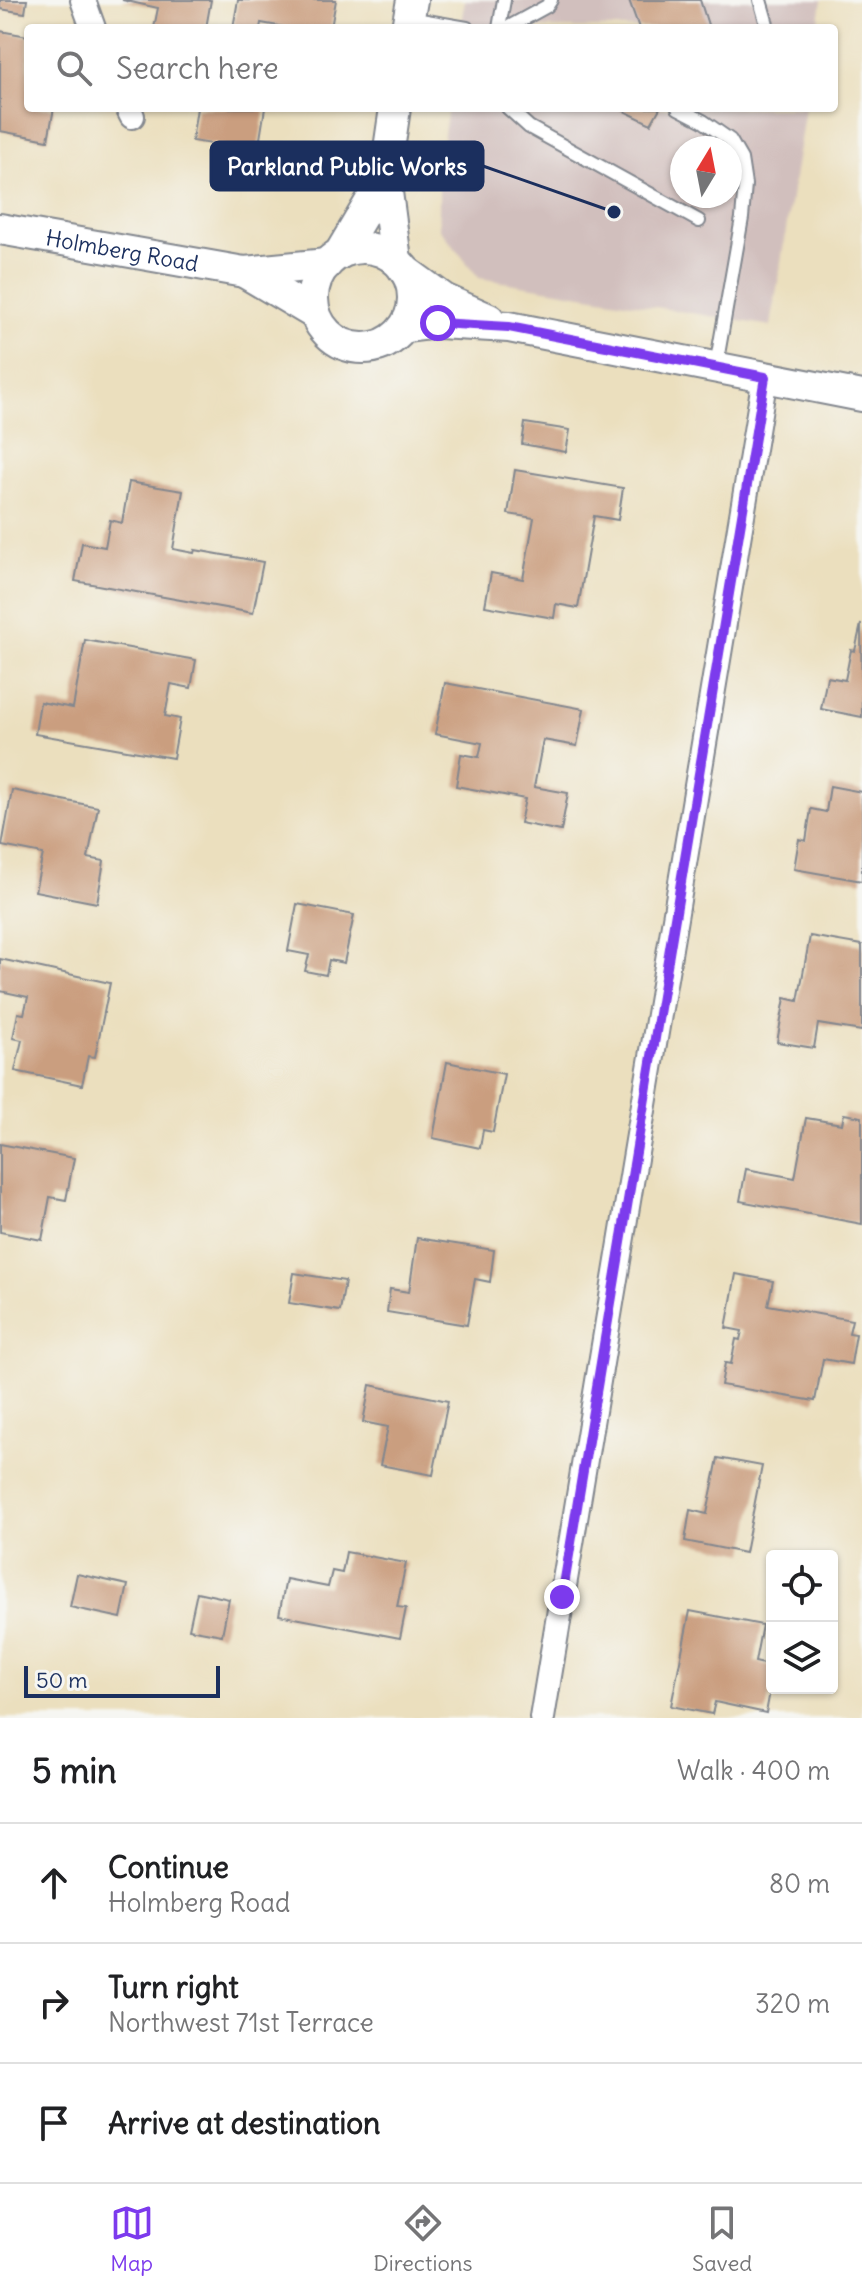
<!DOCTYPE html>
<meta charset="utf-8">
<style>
:root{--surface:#fff;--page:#f6f6f6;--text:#202124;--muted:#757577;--line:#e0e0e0;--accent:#7c3aed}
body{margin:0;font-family:Delius,sans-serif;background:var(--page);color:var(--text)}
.controls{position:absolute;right:24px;bottom:24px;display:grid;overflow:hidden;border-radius:8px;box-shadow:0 2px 6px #0004}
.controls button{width:72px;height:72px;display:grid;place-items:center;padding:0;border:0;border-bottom:2px solid var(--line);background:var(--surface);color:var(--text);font:40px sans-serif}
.compass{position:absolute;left:670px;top:136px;width:72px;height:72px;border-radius:50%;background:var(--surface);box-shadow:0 2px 6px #0004;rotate:10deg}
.scale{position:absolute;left:24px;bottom:20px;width:196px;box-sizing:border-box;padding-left:8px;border:4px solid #1b2f5e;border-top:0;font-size:22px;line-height:28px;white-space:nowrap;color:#1b2f5e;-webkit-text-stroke:6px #f6f6f2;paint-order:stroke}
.stop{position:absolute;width:24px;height:24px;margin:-18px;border:6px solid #7c3aed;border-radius:50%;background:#fff}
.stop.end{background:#7c3aed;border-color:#fff;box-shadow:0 2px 8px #0008}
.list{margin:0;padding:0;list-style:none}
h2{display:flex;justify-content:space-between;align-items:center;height:104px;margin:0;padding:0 32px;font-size:34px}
h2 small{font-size:26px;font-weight:400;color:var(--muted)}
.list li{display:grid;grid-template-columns:52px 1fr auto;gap:24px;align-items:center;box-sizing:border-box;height:120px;padding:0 32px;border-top:2px solid var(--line)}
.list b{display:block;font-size:30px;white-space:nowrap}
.list p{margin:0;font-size:26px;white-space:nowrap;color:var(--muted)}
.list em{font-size:26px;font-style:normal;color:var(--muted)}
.icon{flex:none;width:44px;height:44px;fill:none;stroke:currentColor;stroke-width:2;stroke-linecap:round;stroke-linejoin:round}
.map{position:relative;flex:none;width:862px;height:1718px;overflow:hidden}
.search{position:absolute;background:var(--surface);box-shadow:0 2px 6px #0004;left:24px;right:24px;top:24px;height:88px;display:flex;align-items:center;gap:20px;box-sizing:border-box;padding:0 28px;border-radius:8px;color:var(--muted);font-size:30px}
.sheet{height:464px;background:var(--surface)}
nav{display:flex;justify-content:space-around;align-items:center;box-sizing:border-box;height:112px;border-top:2px solid var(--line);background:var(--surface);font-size:22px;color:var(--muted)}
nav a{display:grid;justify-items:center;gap:4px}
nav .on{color:var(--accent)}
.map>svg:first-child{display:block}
.industrial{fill:#d1bfbd;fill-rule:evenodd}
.building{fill:#ca9e7f}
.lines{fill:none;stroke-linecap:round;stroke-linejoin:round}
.service-casing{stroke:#83878e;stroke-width:16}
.minor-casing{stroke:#83878e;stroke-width:28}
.tertiary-casing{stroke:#83878e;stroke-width:34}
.service{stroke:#fff;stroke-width:12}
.minor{stroke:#fff;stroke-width:24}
.tertiary{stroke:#fff;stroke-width:30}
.route{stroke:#7c3aed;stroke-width:10}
.labels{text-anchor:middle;stroke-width:6;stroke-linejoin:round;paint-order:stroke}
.street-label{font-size:22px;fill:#1b2f5e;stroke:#f6f6f2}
.leader{fill:none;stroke:#1b2f5e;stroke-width:3}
.callout-dot{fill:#1b2f5e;stroke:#f6f6f2;stroke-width:3}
.callout{fill:#1b2f5e;stroke:#1b2f5e;stroke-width:3}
.callout-label{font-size:24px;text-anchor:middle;font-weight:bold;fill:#fff}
</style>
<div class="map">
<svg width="862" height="1718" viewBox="0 0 862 1718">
<rect width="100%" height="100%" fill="#f6f6f2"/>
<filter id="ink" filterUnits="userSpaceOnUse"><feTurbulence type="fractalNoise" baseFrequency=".0125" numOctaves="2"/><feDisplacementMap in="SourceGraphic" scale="16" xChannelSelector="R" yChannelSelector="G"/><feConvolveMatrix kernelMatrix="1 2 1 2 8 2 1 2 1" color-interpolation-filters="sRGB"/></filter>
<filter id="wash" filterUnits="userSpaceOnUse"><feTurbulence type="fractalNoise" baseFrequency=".006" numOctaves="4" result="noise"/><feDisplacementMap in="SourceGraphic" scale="32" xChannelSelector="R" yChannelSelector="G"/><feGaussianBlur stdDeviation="1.8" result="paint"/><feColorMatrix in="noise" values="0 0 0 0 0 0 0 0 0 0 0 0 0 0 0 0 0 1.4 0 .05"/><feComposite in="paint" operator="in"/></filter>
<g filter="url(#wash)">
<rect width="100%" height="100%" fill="#ebdfbe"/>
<path class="industrial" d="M465,0H822L818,28H460Z
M448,108H805L771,326L479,278L439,228V166ZM682,148H730V196H682Z"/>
<g id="blocks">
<path class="building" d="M0,0H27L25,13L0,9Z
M122,0H211L206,28H154L158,8Z
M238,0H336L331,28H290L261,23L260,28H233Z
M629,0H700L709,28H639Z
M0,31L28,36V108H54L48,140L0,131Z
M197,108H265L258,151L192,141Z
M618,108H660L651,124Z
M525,423L570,430L566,452L522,444Z
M515,470L623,488L618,520L594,516L578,608L556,604L554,618L485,606L491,573L523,579L534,518L508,514Z
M129,482L183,491L173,549L194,553L195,550L263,562L253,613L75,581L82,543L105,547L110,520L122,523Z
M861,624L862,717L821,709L827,677L845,680L851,650L855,651Z
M85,640L196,660L191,688L171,684L165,716L180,719L173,758L35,734L40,702L73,708Z
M445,683L584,709L577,746L543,740L534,787L568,793L561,831L520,823L525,799L456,786L461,754L479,757L482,743L435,734Z
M830,786L862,792V881L794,869L799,839L806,841L811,809L826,812Z
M12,790L98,807L88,858L104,861L97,903L35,891L43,854L2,846Z
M297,904L354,915L344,963L329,960L326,975L305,971L309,955L288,951Z
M810,936L862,945V1031L818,1024L814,1048L777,1042L785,998L798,1001Z
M0,959L110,983L95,1057L88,1056L82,1085L15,1071L22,1040L13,1038L18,1013L24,1014L28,997L0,991Z
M447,1062L504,1074L493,1132L483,1130L480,1148L433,1138Z
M844,1114L862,1117V1224L740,1201L746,1169L795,1178L806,1118L842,1124Z
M0,1144L74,1158L66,1200L50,1197L42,1240L0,1232Z
M417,1238L494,1250L490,1282L475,1279L467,1325L387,1312L390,1289L409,1292Z
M294,1273L345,1281L340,1311L289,1303Z
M736,1274L773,1281L768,1305L852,1320L849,1333L856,1334L851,1364L823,1359L815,1401L721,1385L725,1363L731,1364L736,1339L740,1340L742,1331L726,1328Z
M370,1385L448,1401L433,1475L380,1465L388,1427L363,1422Z
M718,1458L762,1466L745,1553L685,1541L690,1510L707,1514Z
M346,1552L406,1563L397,1607L406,1608L400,1638L279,1615L286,1579L328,1587L332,1571L342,1573Z
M77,1574L128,1585L121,1618L70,1607Z
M197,1592L229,1599L222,1635L189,1629Z
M690,1611L762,1625L755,1662L772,1666V1681L766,1713L715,1702L712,1714L671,1706Z"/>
</g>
</g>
<g filter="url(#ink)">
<use href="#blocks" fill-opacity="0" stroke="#83878e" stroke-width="2"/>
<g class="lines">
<defs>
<path id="service" d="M760,0L768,28
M409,18L467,28
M499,28L504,0
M507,28L547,6L551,0
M508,108L529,127L699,221
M678,108L703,121L730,140L741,159L745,185L742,218L716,366"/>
<path id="minor" d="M83,0L93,28
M128,108L132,116
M542,1718L765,377"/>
<g id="tertiary">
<path d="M407,28L412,0"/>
<path d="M395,108L385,177L396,260"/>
<path id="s1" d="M0,229L244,272L327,264"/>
<circle cx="363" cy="298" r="50"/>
<path d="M340,253L385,177"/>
<path d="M404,270L444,299L489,319"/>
<path d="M244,272L315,314"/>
<path d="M405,327L438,323L509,327L862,396"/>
</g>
</defs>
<use href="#service" class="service-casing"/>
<use href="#minor" class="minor-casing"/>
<use href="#tertiary" class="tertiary-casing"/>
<use href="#service" class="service"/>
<use href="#minor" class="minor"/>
<use href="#tertiary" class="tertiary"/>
</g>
</g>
<g class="lines" filter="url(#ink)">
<path class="route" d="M438,323L509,327L765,377L562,1597"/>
</g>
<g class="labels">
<g class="street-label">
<text dy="8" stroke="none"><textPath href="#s1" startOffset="124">Holmberg Road</textPath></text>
</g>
</g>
<path class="leader" d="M614 212L483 166"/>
<circle class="callout-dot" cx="614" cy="212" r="8"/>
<rect class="callout" x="211" y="142" width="272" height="48" rx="8"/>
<g class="callout-label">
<text x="347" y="175">Parkland Public Works</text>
</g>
</svg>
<div class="controls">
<button><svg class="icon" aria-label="locate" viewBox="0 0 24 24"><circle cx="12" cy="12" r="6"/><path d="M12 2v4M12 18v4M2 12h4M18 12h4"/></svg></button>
<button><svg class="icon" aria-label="layers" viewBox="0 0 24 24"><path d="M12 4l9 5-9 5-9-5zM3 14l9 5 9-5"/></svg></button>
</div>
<svg class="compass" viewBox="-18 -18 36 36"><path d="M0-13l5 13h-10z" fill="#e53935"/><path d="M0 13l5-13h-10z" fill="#757577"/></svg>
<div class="scale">50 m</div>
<div class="stop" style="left:438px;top:323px"></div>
<div class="stop end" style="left:562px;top:1597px"></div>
<div class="search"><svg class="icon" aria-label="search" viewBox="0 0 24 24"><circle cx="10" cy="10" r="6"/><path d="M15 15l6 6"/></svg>Search here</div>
</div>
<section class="sheet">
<h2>5 min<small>Walk · 400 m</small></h2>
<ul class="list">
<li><svg class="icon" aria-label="ahead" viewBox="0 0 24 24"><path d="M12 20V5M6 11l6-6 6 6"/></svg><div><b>Continue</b><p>Holmberg Road</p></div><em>80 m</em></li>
<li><svg class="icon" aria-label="right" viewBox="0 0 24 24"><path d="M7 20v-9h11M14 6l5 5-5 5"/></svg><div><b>Turn right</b><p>Northwest 71st Terrace</p></div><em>320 m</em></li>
<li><svg class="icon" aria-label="arrive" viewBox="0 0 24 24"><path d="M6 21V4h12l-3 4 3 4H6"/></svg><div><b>Arrive at destination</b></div></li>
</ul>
</section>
<nav>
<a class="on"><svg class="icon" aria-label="map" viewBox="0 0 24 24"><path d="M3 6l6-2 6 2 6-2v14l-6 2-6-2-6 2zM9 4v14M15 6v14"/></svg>Map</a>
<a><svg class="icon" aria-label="directions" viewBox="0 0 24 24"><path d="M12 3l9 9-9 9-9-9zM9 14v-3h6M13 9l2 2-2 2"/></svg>Directions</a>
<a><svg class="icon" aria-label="saved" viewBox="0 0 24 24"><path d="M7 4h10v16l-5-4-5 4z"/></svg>Saved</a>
</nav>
